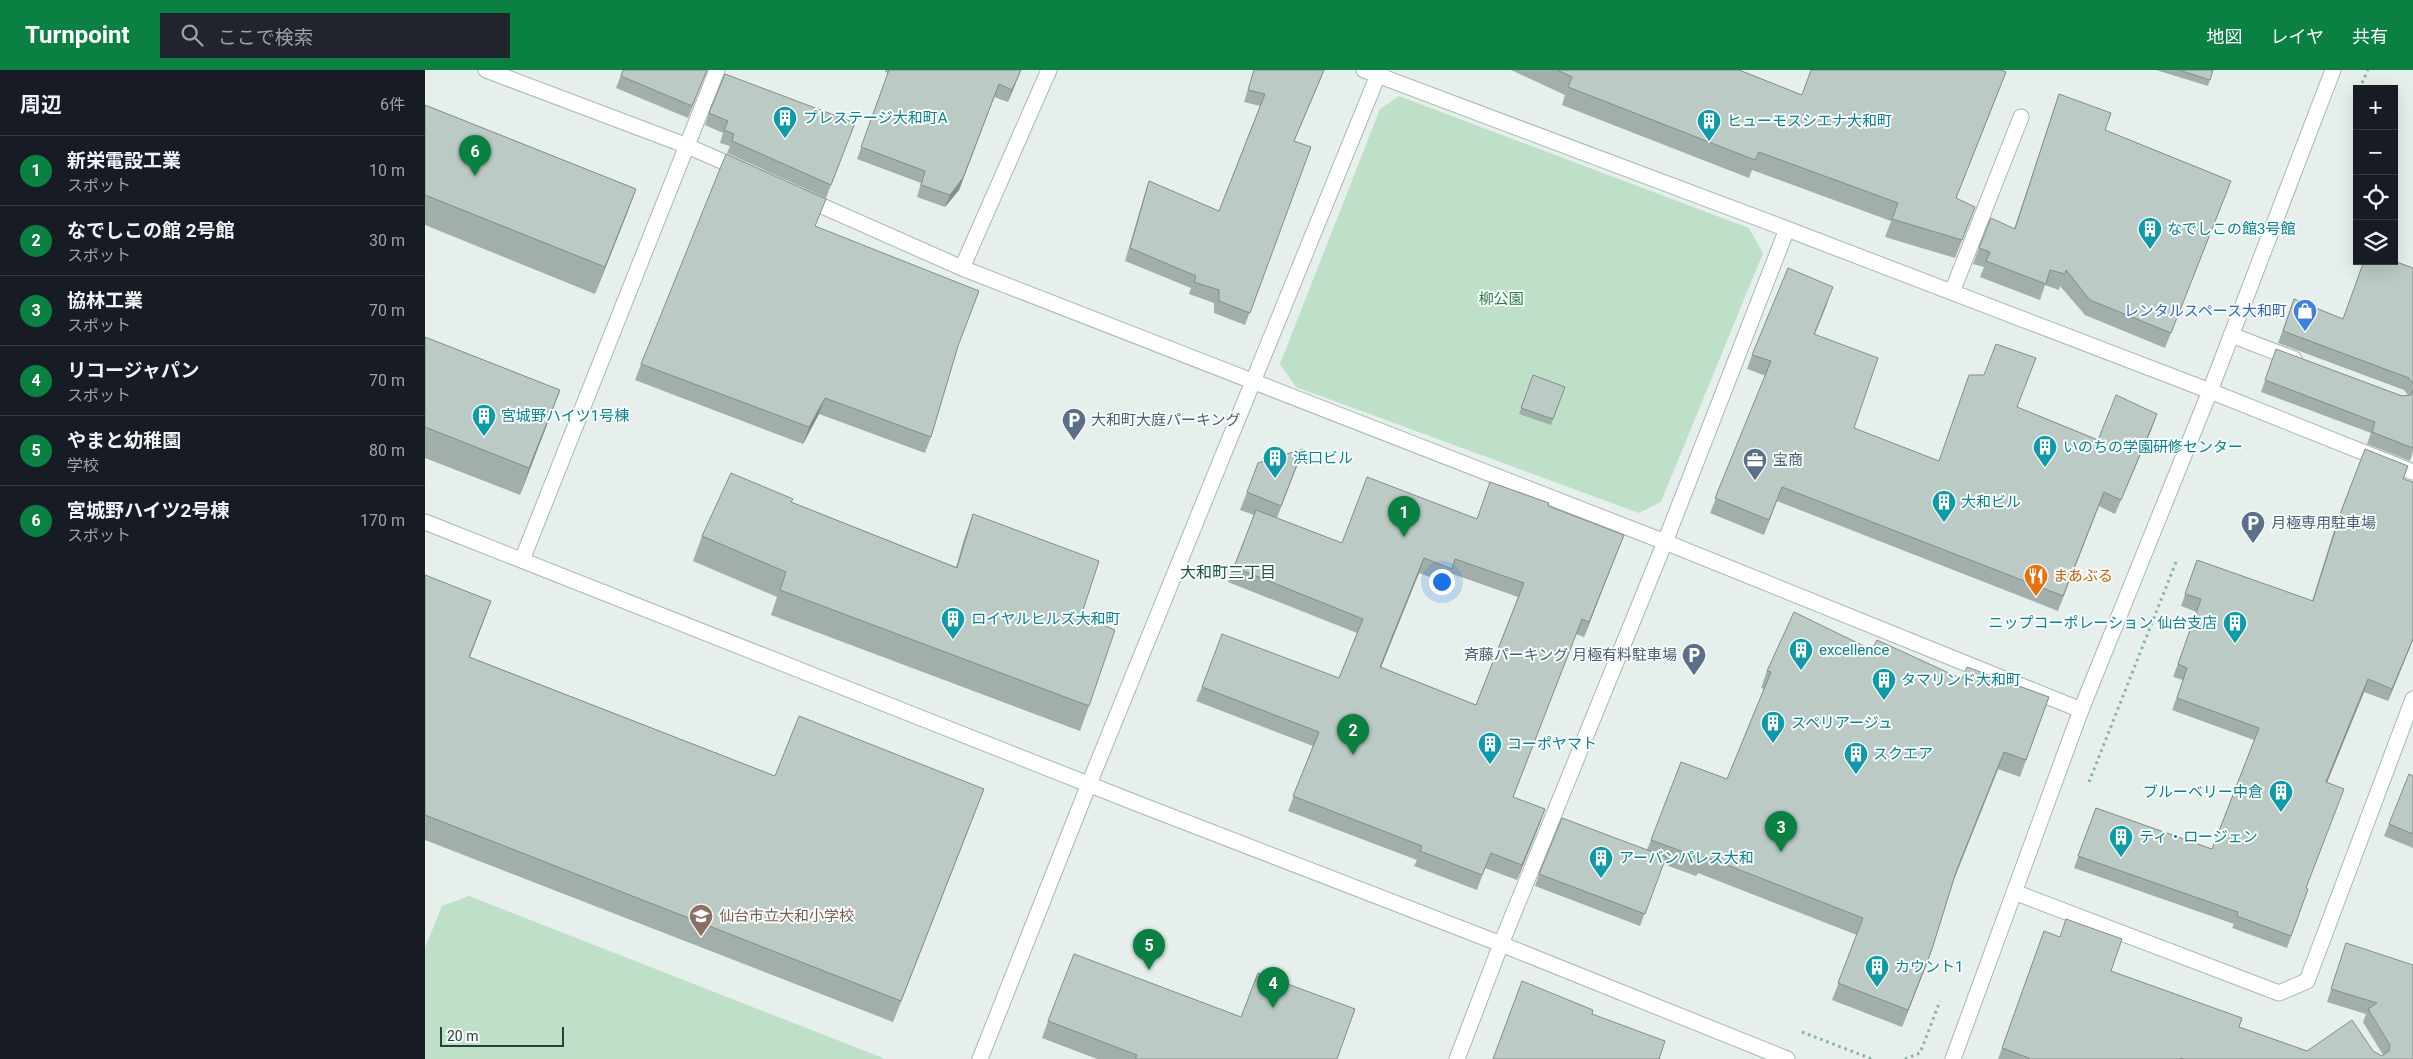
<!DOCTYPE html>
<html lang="ja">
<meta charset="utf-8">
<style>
:root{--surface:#171b24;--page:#20242c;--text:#f1f3f6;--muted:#9ea1a6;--line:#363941;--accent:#0b8043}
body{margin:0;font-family:Roboto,"Noto Sans JP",sans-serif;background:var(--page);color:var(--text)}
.controls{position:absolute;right:15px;top:15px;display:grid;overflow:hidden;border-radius:0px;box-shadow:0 5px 20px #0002}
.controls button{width:45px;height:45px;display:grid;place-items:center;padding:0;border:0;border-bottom:1px solid var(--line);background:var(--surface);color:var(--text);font:25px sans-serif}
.scale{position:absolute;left:15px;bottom:12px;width:124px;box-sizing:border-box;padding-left:5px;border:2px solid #24423a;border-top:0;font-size:14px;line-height:18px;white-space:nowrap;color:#24423a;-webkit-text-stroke:4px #f7fbf9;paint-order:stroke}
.you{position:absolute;left:1016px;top:511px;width:18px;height:18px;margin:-12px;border:4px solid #fff;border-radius:50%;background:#1a73e8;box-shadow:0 0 0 8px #1a73e833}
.badge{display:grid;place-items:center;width:32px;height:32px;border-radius:50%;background:var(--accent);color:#fff;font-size:16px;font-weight:700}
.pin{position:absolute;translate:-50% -41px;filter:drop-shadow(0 1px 2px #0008)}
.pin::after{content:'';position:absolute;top:26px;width:18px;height:15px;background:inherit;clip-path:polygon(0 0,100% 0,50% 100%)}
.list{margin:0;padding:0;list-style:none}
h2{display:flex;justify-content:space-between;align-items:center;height:65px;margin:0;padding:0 20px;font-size:21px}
h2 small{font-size:16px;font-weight:400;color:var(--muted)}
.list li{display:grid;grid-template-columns:32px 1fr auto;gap:15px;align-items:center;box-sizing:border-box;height:70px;padding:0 20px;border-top:1px solid var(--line)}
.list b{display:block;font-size:19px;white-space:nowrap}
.list p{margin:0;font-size:16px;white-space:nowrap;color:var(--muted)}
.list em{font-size:16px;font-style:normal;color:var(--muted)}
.icon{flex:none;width:28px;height:28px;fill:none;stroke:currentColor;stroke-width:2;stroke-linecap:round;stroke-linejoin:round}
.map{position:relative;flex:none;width:1988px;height:989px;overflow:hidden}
header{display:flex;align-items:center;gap:30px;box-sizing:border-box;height:70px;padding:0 25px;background:var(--accent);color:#fff}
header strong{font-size:24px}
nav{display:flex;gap:28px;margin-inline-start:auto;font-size:18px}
.search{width:350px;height:45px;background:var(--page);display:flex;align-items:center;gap:12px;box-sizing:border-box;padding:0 18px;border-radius:0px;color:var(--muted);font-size:19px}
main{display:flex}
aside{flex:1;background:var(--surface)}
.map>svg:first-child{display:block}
.green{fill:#bfe0c8}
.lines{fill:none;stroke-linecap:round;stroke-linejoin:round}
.minor-casing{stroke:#a8b8b2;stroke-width:17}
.path{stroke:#86b3a5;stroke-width:3;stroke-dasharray:2.5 4;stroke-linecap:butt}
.minor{stroke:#fff;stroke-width:15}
.wall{fill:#a1aea9;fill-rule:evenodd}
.shaded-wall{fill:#838d89}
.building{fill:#bbcac4;stroke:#838d89;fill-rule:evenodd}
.labels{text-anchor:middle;stroke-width:4;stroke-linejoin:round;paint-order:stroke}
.culture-label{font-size:15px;fill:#0d838f;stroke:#f7fbf9;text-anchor:start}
.park-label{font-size:15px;fill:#2d7a4b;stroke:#f7fbf9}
.shop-label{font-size:15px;fill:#366cbe;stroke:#f7fbf9;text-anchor:end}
.service-label{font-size:15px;fill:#4e5e75;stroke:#f7fbf9;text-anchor:start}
.food-label{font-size:15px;fill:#c56008;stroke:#f7fbf9;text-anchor:start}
.education-label{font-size:15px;fill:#785e54;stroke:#f7fbf9;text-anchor:start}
.neighbourhood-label{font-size:16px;fill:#1f5548;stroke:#f7fbf9}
</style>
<header>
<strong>Turnpoint</strong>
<div class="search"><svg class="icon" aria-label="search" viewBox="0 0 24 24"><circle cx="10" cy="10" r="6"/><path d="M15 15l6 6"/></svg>ここで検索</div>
<nav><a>地図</a><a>レイヤ</a><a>共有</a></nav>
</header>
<main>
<aside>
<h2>周辺<small>6件</small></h2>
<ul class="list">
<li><span class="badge">1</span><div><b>新栄電設工業</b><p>スポット</p></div><em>10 m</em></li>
<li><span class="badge">2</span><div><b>なでしこの館 2号館</b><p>スポット</p></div><em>30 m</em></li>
<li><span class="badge">3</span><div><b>協林工業</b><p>スポット</p></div><em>70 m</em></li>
<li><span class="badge">4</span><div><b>リコージャパン</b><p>スポット</p></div><em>70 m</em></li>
<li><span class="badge">5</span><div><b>やまと幼稚園</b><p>学校</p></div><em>80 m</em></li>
<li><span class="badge">6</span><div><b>宮城野ハイツ2号棟</b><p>スポット</p></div><em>170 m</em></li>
</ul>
</aside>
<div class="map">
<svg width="1988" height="989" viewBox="0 0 1988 989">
<rect width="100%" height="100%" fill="#e6efeb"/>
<path class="green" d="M974,26L1324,158L1338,183L1236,432L1214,443L871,317L855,294L955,39Z
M44,826L458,988L457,989H0V878L17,836Z"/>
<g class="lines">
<defs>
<path id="minor" d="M61,0L260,75L317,100
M939,0L1362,159L1785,321L1988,402
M379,128L537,198L1240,472L1656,640
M537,198L624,0
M1527,222L1596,47
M1806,265L1869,289
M0,452L711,733L1076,874L1362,989
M97,490L292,0
M1589,822L1854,923L1882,911L1988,629
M555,989L664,714L955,0
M1032,989L1076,874L1240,472L1362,159
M1528,989L1656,640L1785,321L1908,0"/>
</defs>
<use href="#minor" class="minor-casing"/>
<path class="path" d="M1937,13L1943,0
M1664,712L1751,492
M1377,962L1447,989
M1480,989L1495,983L1515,931"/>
<use href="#minor" class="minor"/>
</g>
<path class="wall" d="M198,0H282L263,48L191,18Z
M460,0H596L583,32L569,27L534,120L520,137L492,127L496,113L432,89L463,3L460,2Z
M829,0H899L869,71L886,77L820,255L789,243V233L764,224L766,218L700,191L720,123L724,111L794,141L835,36L819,32Z
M1086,0H1314L1377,25L1574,20L1531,128L1543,155L1530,188L1460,167L1466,151L1327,100L1324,108L1137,35L1140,25Z
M1731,0H1788L1783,16Z
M1634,24L1680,60L1806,111L1740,278L1660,245L1635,216L1634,220L1620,215L1615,230L1555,207L1559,197L1548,194L1554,178L1589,159Z
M0,35L211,119L201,146L170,224L0,155Z
M284,43L430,53L401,128L302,83L305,76L295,73L298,63L280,55Z
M391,156L532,279L506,367L500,383L394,344L378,374L210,310L216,294Z
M1988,198V381L1985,391L1942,374L1946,363L1836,322L1851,279L1977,326L1983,325L1979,320L1853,273L1869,229L1918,249Z
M1403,232L1390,264L1429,358L1514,391L1592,337L1673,370L1727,358L1690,444L1674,436L1633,541L1352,431L1339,465L1285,443L1341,306L1322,299L1327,285Z
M0,267L135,320L95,425L0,388Z
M1108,305L1140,317L1126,355L1094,344Z
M1940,379L1978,409L1988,412V570L1963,631L1939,622L1901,713L1881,819H1883L1862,878L1807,858L1809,854L1649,798L1671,738L1787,779L1829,670L1747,640L1758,610L1748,607L1772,542L1756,536L1772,490L1887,531L1912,451Z
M872,396L852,448L917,473L1123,436L1193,480L1159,567L1151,564L1088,727L1115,753L1092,810L1060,798L1052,820L989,796L992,790L863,741L888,676L771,631L777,617L914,608L932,563L803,512L829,445L815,440L822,422ZM994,503L1021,513L1025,503L1093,527L1051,635L956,597Z
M366,432L531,497L539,469L548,444L656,546L664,636L655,661L346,545L352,527L268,491L277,466Z
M0,505L66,531L45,587L350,706L559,719L468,952L0,770Z
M1447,580L1537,609L1624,627L1595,707L1573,699L1529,809L1507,879L1477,957L1407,930L1432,865L1273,803L1271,806L1238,794L1215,856L1110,816L1114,804L1222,780L1256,692L1302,709L1339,619L1336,618L1342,601Z
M1988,706V778L1959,766L1964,754Z
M1619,861L1686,901L1814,957L1882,981H1948L1957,986L1958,985L1938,952L1941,944L1902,932L1921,873L1988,989H1573Z
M623,951L912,989H672L617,968Z"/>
<path class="shaded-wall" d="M596,0L583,32L587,20Z
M899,0L896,8L864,83L869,71Z
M1581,2L1574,20L1524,146L1531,128Z
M574,14L534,120L520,137L525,125Z
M211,119L201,146L170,224L180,197Z
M135,320L125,347L95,425L104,398Z
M400,328L394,344L378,374L384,357Z
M1732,344L1727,358L1690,444L1696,430Z
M1199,465L1193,480L1159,567L1164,552Z
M999,488L994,503L950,612L955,597Z
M66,531L58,553L36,608L44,587Z
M1988,569V570L1963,631L1967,619Z
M1943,609L1939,622L1897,725L1901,712Z
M1579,682L1573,699L1525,819L1531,802Z
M559,719L551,740L468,952L476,931Z
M1120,739L1115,753L1092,810L1097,795Z
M1507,879L1501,896L1477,957L1483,940Z"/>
<path class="building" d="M198,0H282L267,36L196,6Z
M464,0H596L587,20L574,14L538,108L525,125L496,115L500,101L436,77Z
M829,0H899L869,71L886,77L825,243L794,231V220L769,212L771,206L705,178L724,111L794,141L840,24L823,20Z
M1132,0H1314L1377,25L1386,0H1576L1581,2L1531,128L1550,137L1537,170L1467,149L1473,133L1334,82L1330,90L1143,17L1147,7Z
M1754,0H1788L1785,10Z
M300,4L430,53L406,115L307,71L309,64L299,60L303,51L284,43Z
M1634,24L1686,43L1680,60L1806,111L1746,263L1665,230L1641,200L1640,204L1625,200L1621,214L1561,191L1565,182L1554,178L1566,148L1590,159Z
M0,35L211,119L180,197L0,125Z
M301,84L401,129L390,156L554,221L533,276L506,367L400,328L384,357L216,294Z
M1939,191H1969L1988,198V314L1984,308L1858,261L1869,229L1918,249Z
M1363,198L1408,217L1389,264L1453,288L1429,358L1514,391L1544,305H1559L1571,274L1611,288L1592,337L1673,370L1691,325L1732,344L1696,430L1679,422L1638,526L1357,417L1344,450L1290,428L1346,291L1327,285Z
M0,267L135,320L104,398L0,357Z
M1851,279L1977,326L1986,325L1988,320V378L1947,362L1950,352L1840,310Z
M1108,305L1140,317L1128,349L1096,338Z
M878,379L856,436L822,422L833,393Z
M1940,379L1983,396L1978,409L1988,412V569L1967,619L1943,609L1901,712L1919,719L1881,818L1883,819L1866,866L1812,846L1813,842L1653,786L1671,738L1787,779L1834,658L1752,628L1762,598L1753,594L1776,529L1760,524L1772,490L1888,531L1917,439Z
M306,403L368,429L366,432L532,498L548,444L674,491L656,546L690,560L664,636L355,520L361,502L277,466Z
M942,407L1052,449L1065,412L1124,433L1123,436L1199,465L1164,552L1157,549L1088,727L1120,739L1097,795L1066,783L1057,805L995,781L997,776L868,726L894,662L777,617L797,564L914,608L938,549L809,497L831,440L917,473ZM999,488L1027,499L1030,489L1099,513L1051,635L955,597Z
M0,505L66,531L44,587L350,706L374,646L559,719L476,931L0,745Z
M1369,542L1447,580L1452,570L1537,609L1542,597L1624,627L1601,690L1579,682L1531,802L1507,879L1483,940L1413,913L1438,848L1279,786L1278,789L1226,770L1256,692L1302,709L1346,602L1342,601Z
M1984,704L1988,706V764L1964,754Z
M1137,748L1241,787L1220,844L1114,804Z
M1641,849L1697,869L1686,901L1817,948L1814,957L1882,981L1927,950L1948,981L1957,986L1964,981L1965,975L1943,939L1952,933L1906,919L1921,873L1988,895V989H1759L1756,988L1755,989H1604V988L1577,978L1619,861L1635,867Z
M649,884L816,947L833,903L930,939L912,989H710L712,985L623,951Z
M1097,911L1168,940L1167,944L1240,971L1234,989H1235H1068Z"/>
<defs>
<symbol id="building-pin" viewBox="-11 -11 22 30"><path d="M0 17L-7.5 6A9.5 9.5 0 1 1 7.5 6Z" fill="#0f9aa8" stroke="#f7fbf9"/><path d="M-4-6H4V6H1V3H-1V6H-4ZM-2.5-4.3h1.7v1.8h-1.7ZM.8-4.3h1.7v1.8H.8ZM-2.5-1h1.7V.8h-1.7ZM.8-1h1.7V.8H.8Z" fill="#fff"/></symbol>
<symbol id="shop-pin" viewBox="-11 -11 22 30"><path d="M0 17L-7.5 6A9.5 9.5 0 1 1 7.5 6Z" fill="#3f7fe0" stroke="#f7fbf9"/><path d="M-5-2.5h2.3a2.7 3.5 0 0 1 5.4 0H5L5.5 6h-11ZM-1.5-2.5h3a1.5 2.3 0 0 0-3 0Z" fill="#fff"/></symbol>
<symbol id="parking-pin" viewBox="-11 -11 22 30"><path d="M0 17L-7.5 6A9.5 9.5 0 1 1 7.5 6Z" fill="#5c6f8a" stroke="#f7fbf9"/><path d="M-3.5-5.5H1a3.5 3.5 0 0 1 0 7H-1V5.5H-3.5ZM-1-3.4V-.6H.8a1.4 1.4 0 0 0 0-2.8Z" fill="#fff"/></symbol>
<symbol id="office-pin" viewBox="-11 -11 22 30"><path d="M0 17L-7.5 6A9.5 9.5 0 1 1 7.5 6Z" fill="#5c6f8a" stroke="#f7fbf9"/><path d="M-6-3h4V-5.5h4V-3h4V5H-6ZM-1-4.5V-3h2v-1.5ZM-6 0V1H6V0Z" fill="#fff"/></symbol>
<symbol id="restaurant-pin" viewBox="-11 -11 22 30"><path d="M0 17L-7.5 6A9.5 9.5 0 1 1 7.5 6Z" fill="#e8710a" stroke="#f7fbf9"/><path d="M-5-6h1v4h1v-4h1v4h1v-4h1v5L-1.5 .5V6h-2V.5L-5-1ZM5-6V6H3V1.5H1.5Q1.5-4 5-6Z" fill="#fff"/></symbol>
<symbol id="school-pin" viewBox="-11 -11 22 30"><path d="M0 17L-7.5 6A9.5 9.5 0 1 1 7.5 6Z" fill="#8d6e63" stroke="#f7fbf9"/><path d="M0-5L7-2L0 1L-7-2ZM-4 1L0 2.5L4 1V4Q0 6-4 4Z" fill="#fff"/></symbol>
</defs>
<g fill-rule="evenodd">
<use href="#building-pin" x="346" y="34" width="28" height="38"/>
<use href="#building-pin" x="1270" y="37" width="28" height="38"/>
<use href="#building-pin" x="1711" y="145" width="28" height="38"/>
<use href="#shop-pin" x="1866" y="227" width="28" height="38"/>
<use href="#building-pin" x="45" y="332" width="28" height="38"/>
<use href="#parking-pin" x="635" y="336" width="28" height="38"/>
<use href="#building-pin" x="1606" y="363" width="28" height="38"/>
<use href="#building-pin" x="836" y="374" width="28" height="38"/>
<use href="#office-pin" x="1316" y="376" width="28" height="38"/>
<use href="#building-pin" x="1505" y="418" width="28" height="38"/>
<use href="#parking-pin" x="1814" y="439" width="28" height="38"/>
<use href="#restaurant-pin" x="1597" y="492" width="28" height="38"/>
<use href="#building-pin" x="514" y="535" width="28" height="38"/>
<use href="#building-pin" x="1796" y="539" width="28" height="38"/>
<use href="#building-pin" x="1362" y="566" width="28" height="38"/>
<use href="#parking-pin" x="1255" y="571" width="28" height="38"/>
<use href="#building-pin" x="1445" y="596" width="28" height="38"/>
<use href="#building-pin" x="1334" y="639" width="28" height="38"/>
<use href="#building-pin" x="1051" y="660" width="28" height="38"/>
<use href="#building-pin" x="1417" y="670" width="28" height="38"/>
<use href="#building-pin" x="1842" y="708" width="28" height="38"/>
<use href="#building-pin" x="1682" y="753" width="28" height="38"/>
<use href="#building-pin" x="1162" y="774" width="28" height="38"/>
<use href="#school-pin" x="262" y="832" width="28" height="38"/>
<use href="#building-pin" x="1438" y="883" width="28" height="38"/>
</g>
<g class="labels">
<g class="culture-label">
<text x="378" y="53">プレステージ大和町A</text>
<text x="1302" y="56">ヒューモスシエナ大和町</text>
<text x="1742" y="164">なでしこの館3号館</text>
<text x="76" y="351">宮城野ハイツ1号棟</text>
<text x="1638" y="382">いのちの学園研修センター</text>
<text x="868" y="393">浜口ビル</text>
<text x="1536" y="437">大和ビル</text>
<text x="546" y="554">ロイヤルヒルズ大和町</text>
<text x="1792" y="558" text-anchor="end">ニップコーポレーション 仙台支店</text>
<text x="1394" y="585">excellence</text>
<text x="1476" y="615">タマリンド大和町</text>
<text x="1366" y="658">スペリアージュ</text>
<text x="1082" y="679">コーポヤマト</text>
<text x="1448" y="689">スクエア</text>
<text x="1838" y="727" text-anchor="end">ブルーベリー中倉</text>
<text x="1714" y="772">ティ・ロージェン</text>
<text x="1194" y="793">アーバンパレス大和</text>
<text x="1470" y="902">カウント1</text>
</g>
<g class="park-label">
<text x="1076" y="234">柳公園</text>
</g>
<g class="shop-label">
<text x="1862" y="246">レンタルスペース大和町</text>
</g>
<g class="service-label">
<text x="666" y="355">大和町大庭パーキング</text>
<text x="1348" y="395">宝商</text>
<text x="1846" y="458">月極専用駐車場</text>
<text x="1252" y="590" text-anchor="end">斉藤パーキング 月極有料駐車場</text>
</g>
<g class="food-label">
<text x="1628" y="511">まあぶる</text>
</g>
<g class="education-label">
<text x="294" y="851">仙台市立大和小学校</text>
</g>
<g class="neighbourhood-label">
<text x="803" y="508">大和町三丁目</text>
</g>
</g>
</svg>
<div class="controls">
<button>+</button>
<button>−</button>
<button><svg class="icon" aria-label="locate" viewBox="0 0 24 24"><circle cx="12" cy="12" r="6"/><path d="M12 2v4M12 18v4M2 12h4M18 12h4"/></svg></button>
<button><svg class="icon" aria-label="layers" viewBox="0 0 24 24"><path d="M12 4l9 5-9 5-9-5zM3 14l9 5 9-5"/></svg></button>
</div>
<div class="scale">20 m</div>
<div class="you"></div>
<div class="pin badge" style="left:979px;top:467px">1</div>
<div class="pin badge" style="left:928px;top:685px">2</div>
<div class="pin badge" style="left:1356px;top:782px">3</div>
<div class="pin badge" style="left:848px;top:938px">4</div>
<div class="pin badge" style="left:724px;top:900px">5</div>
<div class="pin badge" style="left:50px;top:106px">6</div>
</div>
</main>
